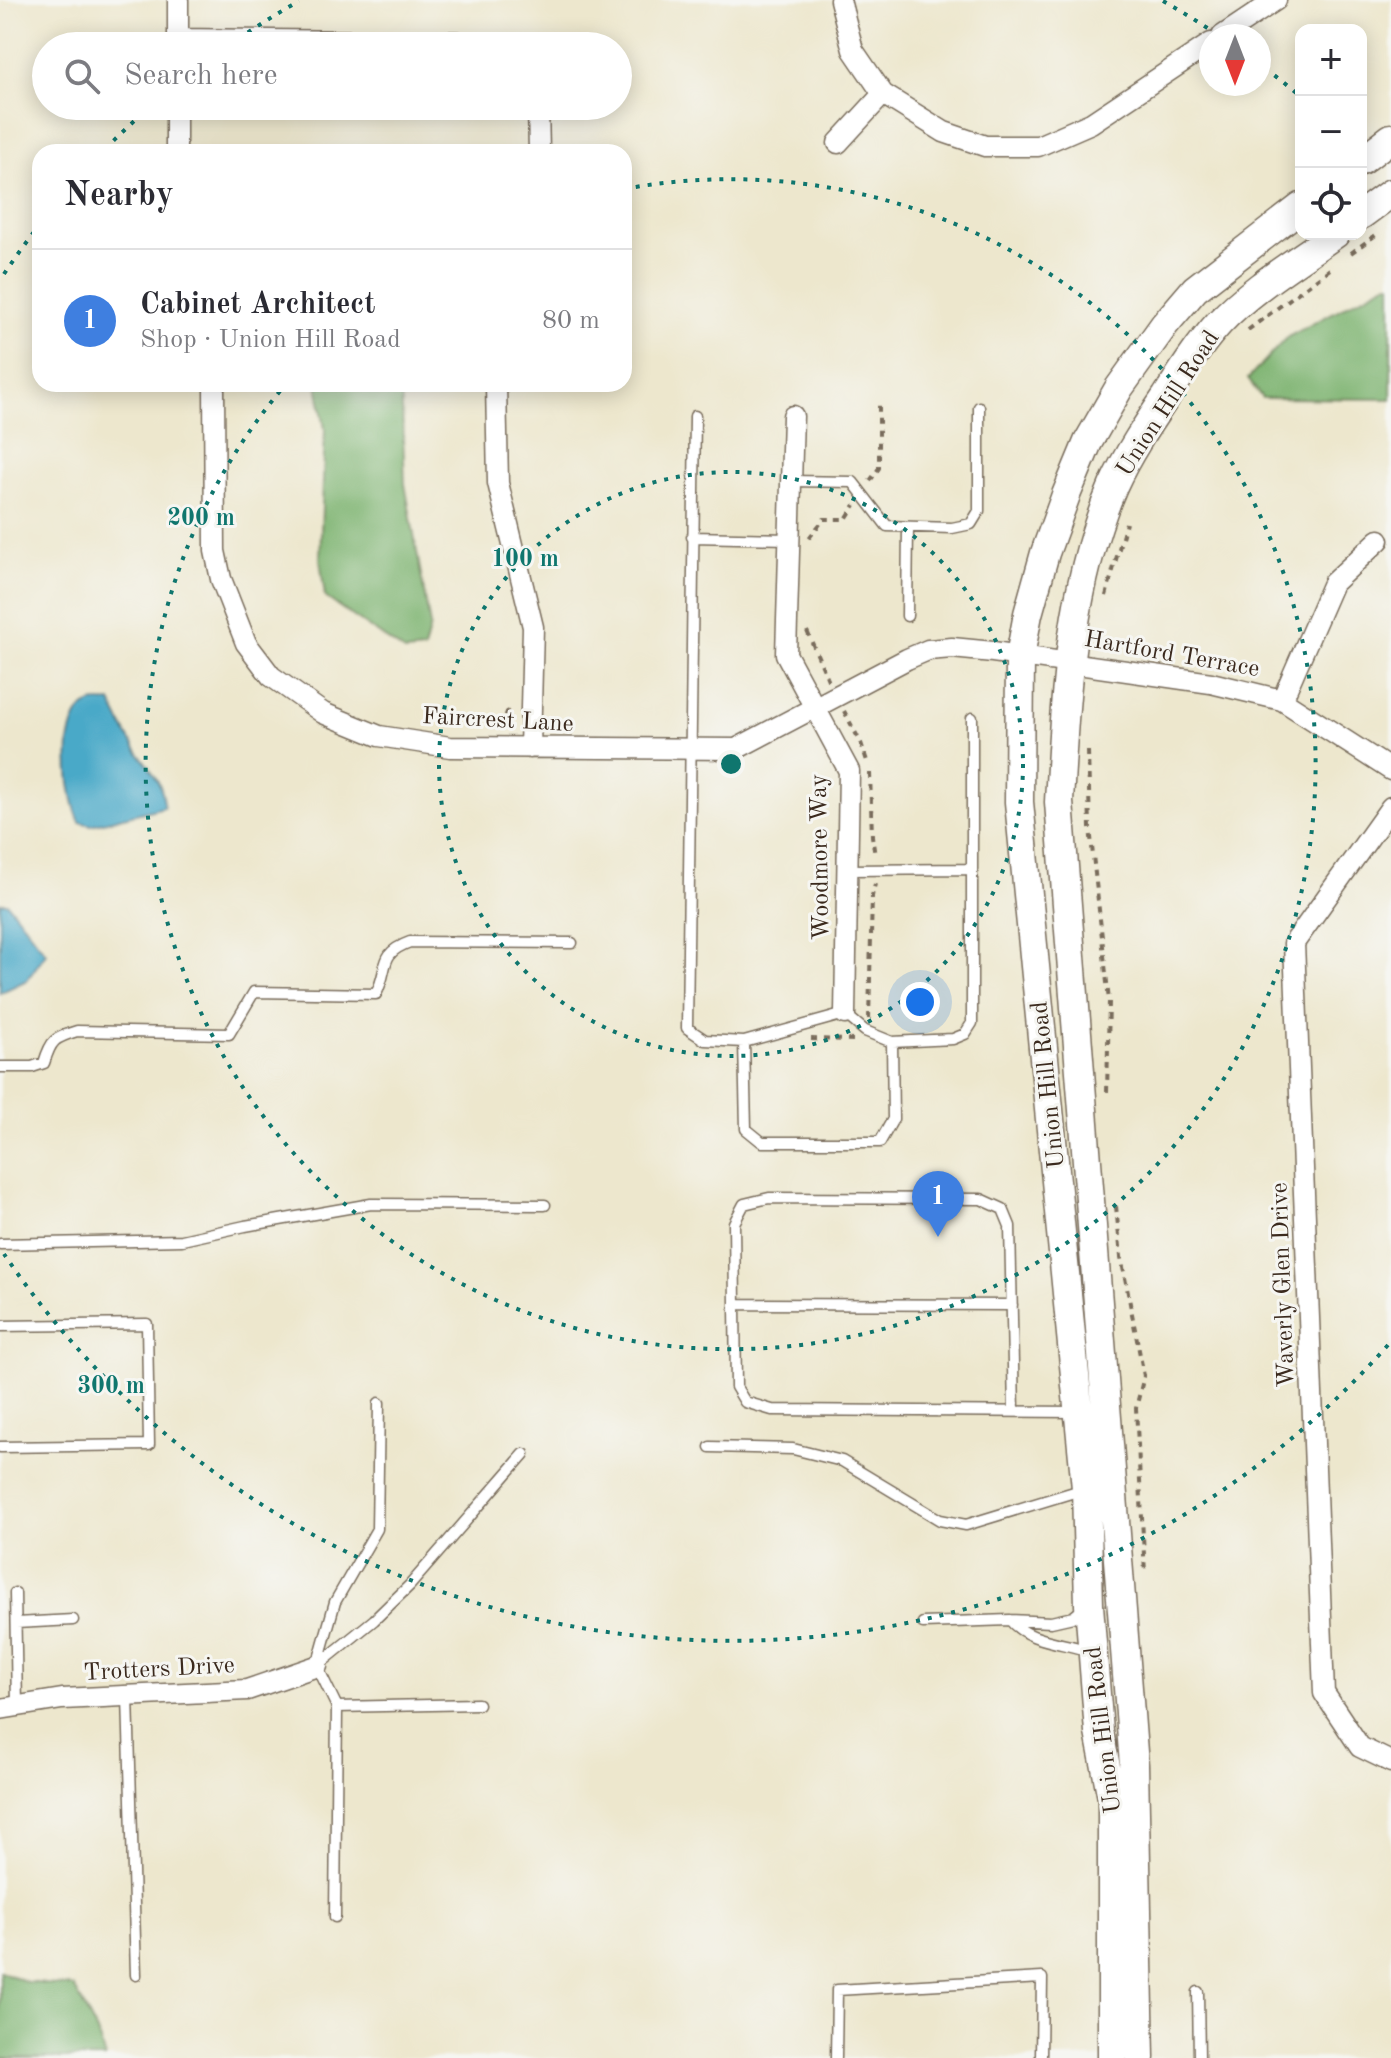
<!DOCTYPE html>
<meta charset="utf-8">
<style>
:root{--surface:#fff;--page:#f7f7f7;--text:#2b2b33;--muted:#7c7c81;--line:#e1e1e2;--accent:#c8321e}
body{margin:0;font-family:"Old Standard TT",serif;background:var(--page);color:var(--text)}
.controls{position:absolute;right:24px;top:24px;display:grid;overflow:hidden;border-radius:16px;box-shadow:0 4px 20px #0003}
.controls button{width:72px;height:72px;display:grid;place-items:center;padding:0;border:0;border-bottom:2px solid var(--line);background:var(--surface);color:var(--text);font:40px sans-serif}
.compass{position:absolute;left:1199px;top:24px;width:72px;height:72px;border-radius:50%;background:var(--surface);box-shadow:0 4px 20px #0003;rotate:180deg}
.you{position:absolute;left:920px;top:1002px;width:28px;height:28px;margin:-20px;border:6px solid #fff;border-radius:50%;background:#1a73e8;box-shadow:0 0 0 12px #1a73e833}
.badge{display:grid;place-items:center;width:52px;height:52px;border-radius:50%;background:var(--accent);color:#fff;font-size:26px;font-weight:700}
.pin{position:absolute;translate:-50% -66px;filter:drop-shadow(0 2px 4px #0008)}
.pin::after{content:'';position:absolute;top:42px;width:28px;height:24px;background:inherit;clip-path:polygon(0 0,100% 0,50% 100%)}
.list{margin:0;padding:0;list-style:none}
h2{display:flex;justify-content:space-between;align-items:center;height:104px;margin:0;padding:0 32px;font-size:34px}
h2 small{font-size:26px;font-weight:400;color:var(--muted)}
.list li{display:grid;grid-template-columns:52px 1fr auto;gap:24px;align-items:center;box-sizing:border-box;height:144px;padding:0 32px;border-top:2px solid var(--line)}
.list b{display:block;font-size:30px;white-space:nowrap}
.list p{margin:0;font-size:26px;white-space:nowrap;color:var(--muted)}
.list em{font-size:26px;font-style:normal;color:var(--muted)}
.icon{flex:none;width:44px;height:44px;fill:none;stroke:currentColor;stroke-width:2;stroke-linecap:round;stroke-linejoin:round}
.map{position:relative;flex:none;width:1391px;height:2058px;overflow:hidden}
.search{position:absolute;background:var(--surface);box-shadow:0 4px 20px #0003;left:32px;top:32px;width:600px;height:88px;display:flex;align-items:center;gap:20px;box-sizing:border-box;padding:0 28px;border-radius:44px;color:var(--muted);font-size:30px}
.panel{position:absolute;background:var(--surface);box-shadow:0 4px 20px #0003;left:32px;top:144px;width:600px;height:248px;border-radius:24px}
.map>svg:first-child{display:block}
.forest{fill:#7eb471;stroke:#5c6f48;stroke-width:2}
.water{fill:#49a9c8;stroke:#426a73;stroke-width:2}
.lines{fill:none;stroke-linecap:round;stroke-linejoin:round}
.lane-casing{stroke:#796c5b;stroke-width:13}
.street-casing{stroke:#796c5b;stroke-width:23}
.secondary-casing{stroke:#796c5b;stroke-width:31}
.path{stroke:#796c5b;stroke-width:4;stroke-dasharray:6 6;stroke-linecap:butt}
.lane{stroke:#fff;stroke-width:10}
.street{stroke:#fff;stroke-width:20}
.secondary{stroke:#fff;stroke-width:28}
.ring{fill:none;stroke:#0f766e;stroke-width:4;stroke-dasharray:4 8}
.labels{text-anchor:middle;stroke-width:6;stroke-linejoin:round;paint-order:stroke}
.street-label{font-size:24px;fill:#3b2a1e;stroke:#f6f6f2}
.centre{fill:#0f766e;stroke:#f6f6f2;stroke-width:4}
.ring-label{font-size:24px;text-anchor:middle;font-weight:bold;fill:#0f766e;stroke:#f6f6f2;stroke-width:6;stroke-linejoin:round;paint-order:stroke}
</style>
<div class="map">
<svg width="1391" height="2058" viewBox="0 0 1391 2058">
<rect width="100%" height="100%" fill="#f6f6f2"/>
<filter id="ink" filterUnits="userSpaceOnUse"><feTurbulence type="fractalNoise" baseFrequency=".0125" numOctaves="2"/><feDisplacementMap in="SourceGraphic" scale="16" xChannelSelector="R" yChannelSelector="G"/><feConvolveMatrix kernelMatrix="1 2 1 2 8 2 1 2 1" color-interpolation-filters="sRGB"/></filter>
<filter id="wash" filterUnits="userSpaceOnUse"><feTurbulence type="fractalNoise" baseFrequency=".006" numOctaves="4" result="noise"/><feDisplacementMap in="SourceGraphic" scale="32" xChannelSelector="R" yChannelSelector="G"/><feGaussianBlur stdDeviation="1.8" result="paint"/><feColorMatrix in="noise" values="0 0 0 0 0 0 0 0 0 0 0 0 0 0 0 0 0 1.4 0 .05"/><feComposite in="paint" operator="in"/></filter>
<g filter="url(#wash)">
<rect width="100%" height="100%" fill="#ede7cd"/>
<path class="forest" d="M1388,283H1391V399L1262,398L1248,379L1286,338Z
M317,384H401L405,484L430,626L424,650L405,652L325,597L320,559L325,429Z
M0,1971L27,1982L74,1987L97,2032L105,2058H0Z"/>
<path class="water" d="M111,702C119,719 126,734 136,749C149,768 164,783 164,807L91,825L80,822C68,798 57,714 92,703C97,701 106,703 111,702Z
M0,903H7L46,953L27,980L0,993Z"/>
</g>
<g filter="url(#ink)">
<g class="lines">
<defs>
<path id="lane" d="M695,416L687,1028L705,1040L744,1042L746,1129L762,1142H880L893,1119L892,1042L953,1039L965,1034L972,1023V718
M791,481L853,482L887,526L952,528L971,524L979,511V407
M692,537L789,539
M907,616L908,527
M848,870L972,869
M744,1042L845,1014L865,1031L892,1042
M0,1067H32L44,1063C51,1040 54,1038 77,1031L229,1034L254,992L376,994C390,967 377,954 410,942L572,943
M0,1244L182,1240L245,1226L371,1204L545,1205
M735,1304L1012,1305
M0,1326L147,1324L149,1445L0,1447
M1014,1411L1010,1226L1003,1209L981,1199L769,1198L744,1204L734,1223L736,1387L745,1402L772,1410L1076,1412
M710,1447L793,1449L842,1461L940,1520L966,1525L1084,1489
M15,1593L17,1706
M1010,1620C1028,1642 1063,1642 1089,1651
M16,1623L73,1620
M923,1623L1010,1620L1051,1622L1073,1617L1084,1608
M317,1666L374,1620L410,1585L524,1454
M128,1696L136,1975
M337,1707L478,1704
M335,1917L337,1707L317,1666L335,1602L377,1529L379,1403
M1198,1992L1199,2058
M836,2058L837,1990L1042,1978L1041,2058"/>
<path id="street" d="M840,0L853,50L883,94L944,132L985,146H1038L1091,123L1211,43
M1222,36L1276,0
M178,39L456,42L491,46
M178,46V0
M538,106L539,152
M838,143L883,94
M176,152V106
M214,384L215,551L221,579L246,643L271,676L323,713L379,736L450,747L736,749L907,659L928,650L952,648L993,652L1211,683L1282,700L1391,770
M496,384L498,483L533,627L530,748
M793,416L786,654L849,771L845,1014
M1282,700L1333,583L1379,540
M1391,807L1294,943L1324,1693L1360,1747L1391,1762
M0,1709L62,1699L247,1690L317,1666"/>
<path id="secondary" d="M1361,161L1391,138
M1361,215L1391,193
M1112,2058V1798L1099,1732L1089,1605L1086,1488L1019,802L1020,656L1028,614L1045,553L1066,495L1088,442L1119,388L1165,324L1195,289L1301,207
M1140,2058L1134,1765L1059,802C1065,695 1070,585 1113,486C1127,455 1147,425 1166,397C1182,372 1199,345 1219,323C1252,288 1296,262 1335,234"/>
</defs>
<use href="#lane" class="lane-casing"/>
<use href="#street" class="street-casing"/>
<use href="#secondary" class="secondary-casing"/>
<path class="path" d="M1351,253L1376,235
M1248,330L1334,266
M870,481L879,468V402
M809,538L824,519H846L855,505
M1106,596L1126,523
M807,631L829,682
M844,711L861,743L867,761
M502,727L507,712L513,709
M1088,751L1090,828L1109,1001L1107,1093
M870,773L872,836L875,856
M869,1019L872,896L875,884
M811,1039L854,1040
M1116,1206L1121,1257L1144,1376L1136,1408L1145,1573"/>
<use href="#lane" class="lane"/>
<use href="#street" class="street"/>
<use href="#secondary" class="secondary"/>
</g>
</g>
<g class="ring">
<circle cx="731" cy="764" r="292"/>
<path d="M624 189A585 585 0 1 1 286 384"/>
<path d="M1388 1345A877 877 0 0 1 4 1254M4 274A877 877 0 0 1 40 224M105 149A877 877 0 0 1 150 107M228 46A877 877 0 0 1 299 1M1163 1A877 877 0 0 1 1215 33M1265 68A877 877 0 0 1 1301 97"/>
</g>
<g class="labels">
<g class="street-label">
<text transform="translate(1167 403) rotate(-57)" y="8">Union Hill Road</text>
<text transform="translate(1172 653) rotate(10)" y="8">Hartford Terrace</text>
<text transform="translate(498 719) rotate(3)" y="8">Faircrest Lane</text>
<text transform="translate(819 857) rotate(-91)" y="8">Woodmore Way</text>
<text transform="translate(1047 1085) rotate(-96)" y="8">Union Hill Road</text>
<text transform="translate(1282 1285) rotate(-92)" y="8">Waverly Glen Drive</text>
<text transform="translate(159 1668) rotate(-3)" y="8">Trotters Drive</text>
<text transform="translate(1102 1730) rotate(-97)" y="8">Union Hill Road</text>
</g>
</g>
<circle cx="731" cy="764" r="12" class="centre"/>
<g class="ring-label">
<text x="201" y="525">200 m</text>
<text x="525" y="566">100 m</text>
<text x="111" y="1393">300 m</text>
</g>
</svg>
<div class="controls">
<button>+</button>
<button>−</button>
<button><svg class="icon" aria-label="locate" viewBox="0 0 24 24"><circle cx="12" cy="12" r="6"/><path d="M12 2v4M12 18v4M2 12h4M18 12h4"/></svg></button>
</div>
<svg class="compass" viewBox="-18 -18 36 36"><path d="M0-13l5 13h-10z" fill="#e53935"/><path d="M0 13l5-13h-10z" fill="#7c7c81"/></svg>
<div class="you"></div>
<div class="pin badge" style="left:938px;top:1237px;background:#3f7fe0">1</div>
<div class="search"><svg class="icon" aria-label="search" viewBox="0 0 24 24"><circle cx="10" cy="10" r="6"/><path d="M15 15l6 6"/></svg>Search here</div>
<section class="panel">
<h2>Nearby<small></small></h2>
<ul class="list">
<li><span class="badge" style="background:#3f7fe0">1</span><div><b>Cabinet Architect</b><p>Shop · Union Hill Road</p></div><em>80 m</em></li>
</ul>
</section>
</div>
